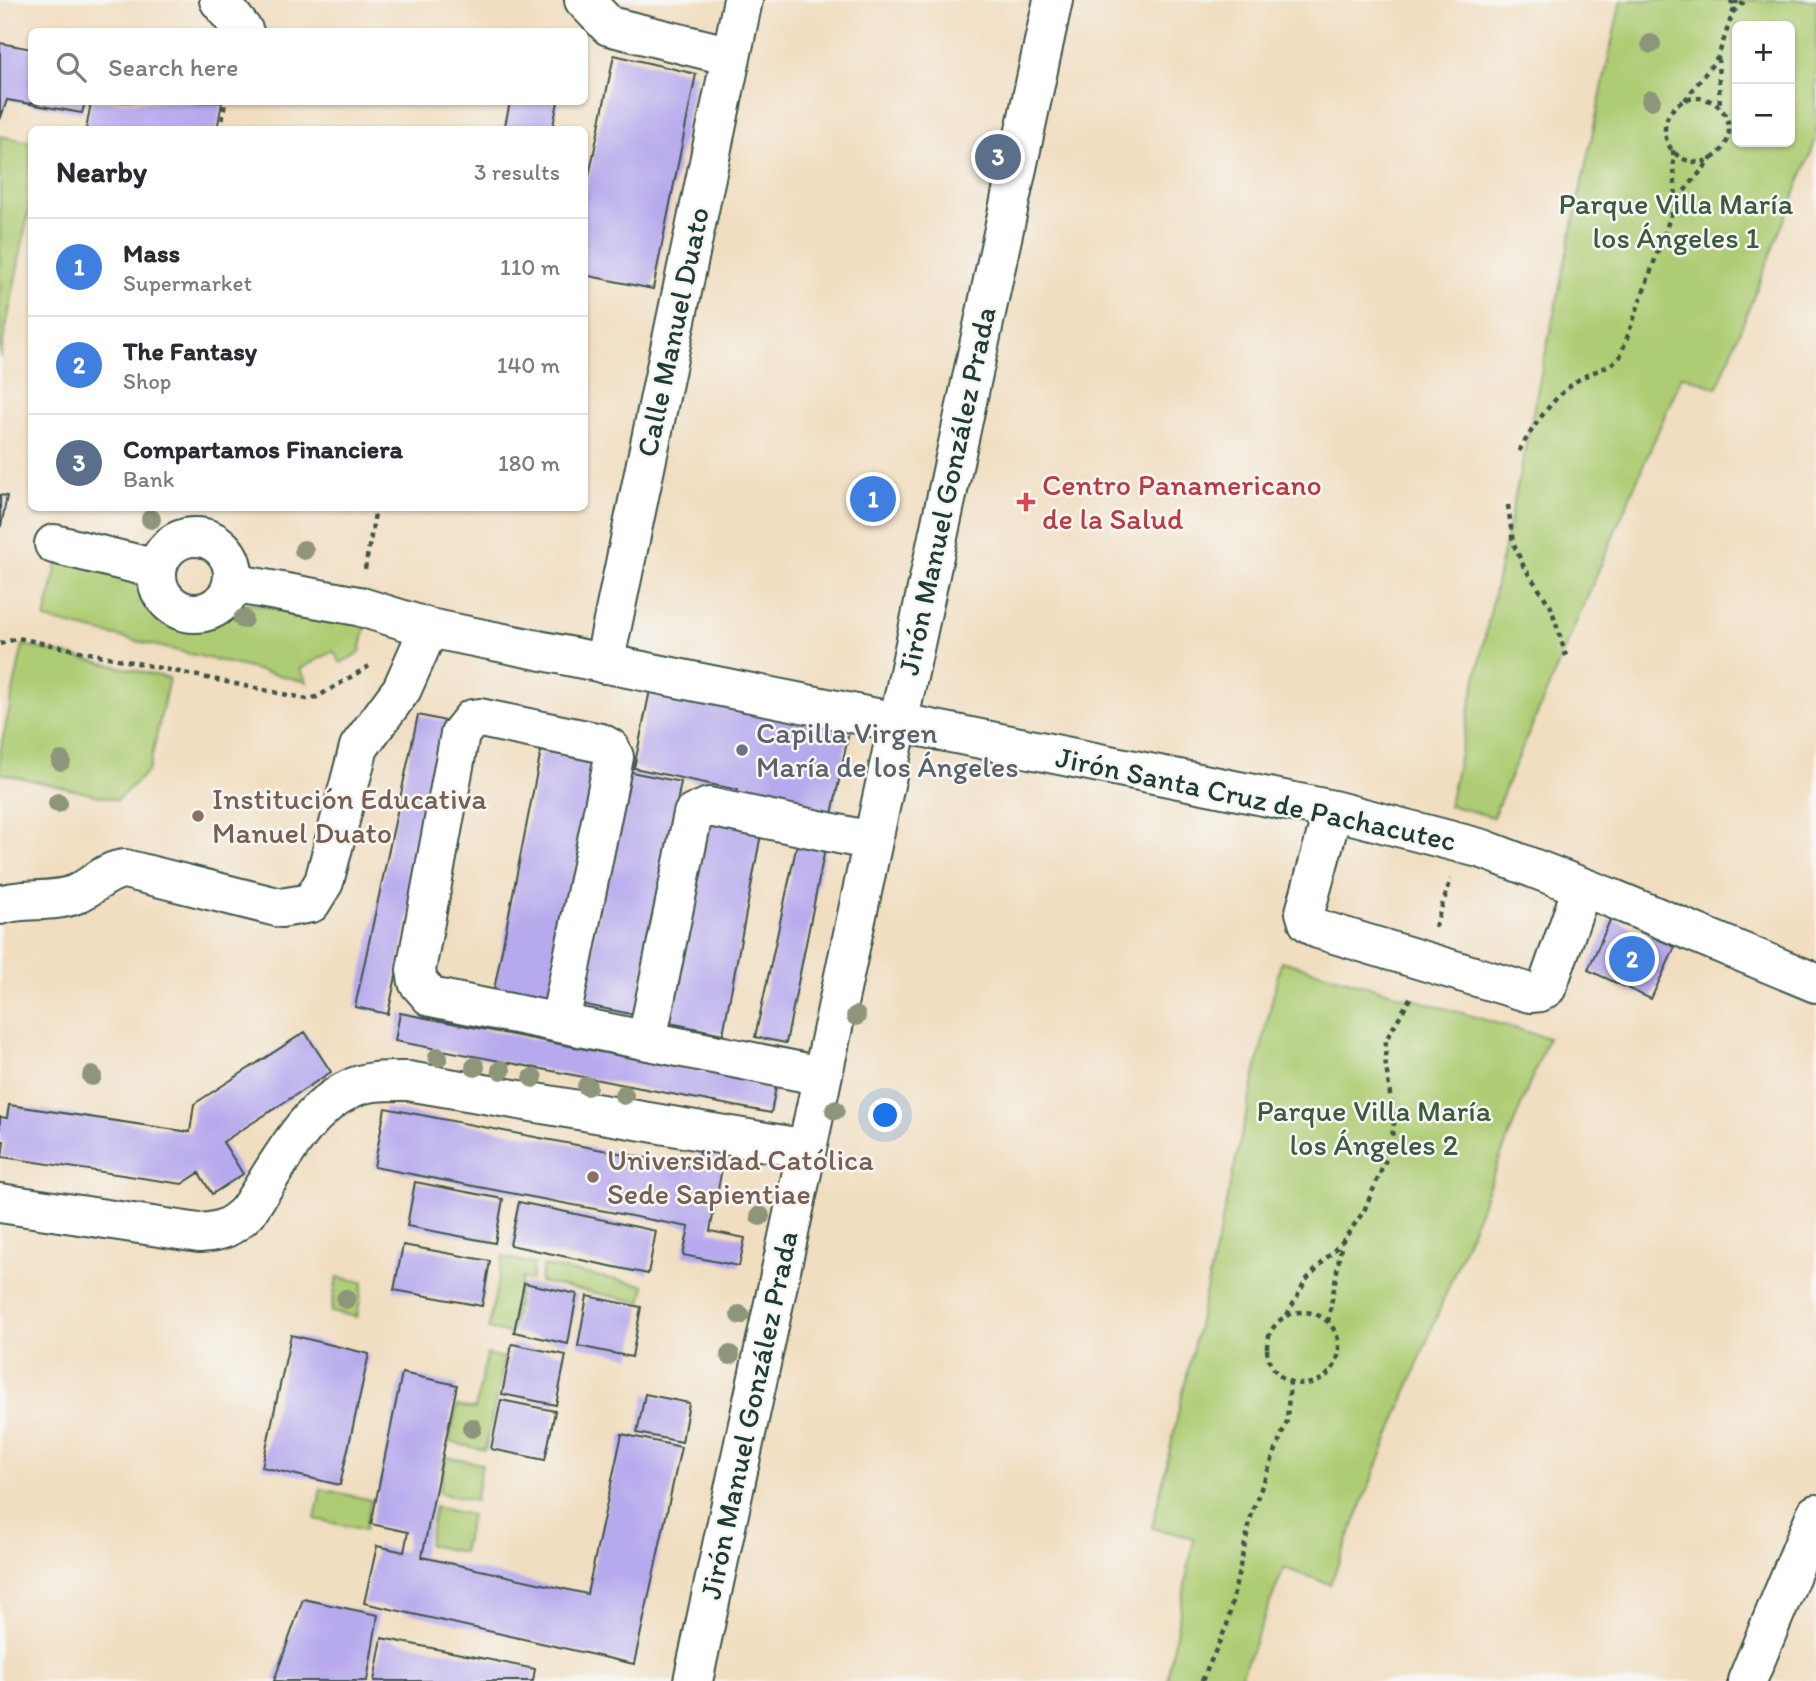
<!DOCTYPE html>
<meta charset="utf-8">
<style>
:root{--surface:#fff;--page:#f7f7f7;--text:#2b2b33;--muted:#7c7c81;--line:#e1e1e2;--accent:#b5179e}
body{margin:0;font-family:Itim,sans-serif;background:var(--page);color:var(--text)}
.controls{position:absolute;right:21px;top:21px;display:grid;overflow:hidden;border-radius:10px;box-shadow:0 2px 5px #0004}
.controls button{width:63px;height:63px;display:grid;place-items:center;padding:0;border:0;border-bottom:2px solid var(--line);background:var(--surface);color:var(--text);font:35px sans-serif}
.you{position:absolute;left:886px;top:1116px;width:24px;height:24px;margin:-18px;border:5px solid #fff;border-radius:50%;background:#1a73e8;box-shadow:0 0 0 10px #1a73e833}
.badge{display:grid;place-items:center;width:46px;height:46px;border-radius:50%;background:var(--accent);color:#fff;font-size:23px;font-weight:700}
.pin{position:absolute;translate:-50% -50%;border:4px solid #fff;box-shadow:0 2px 7px #0006}
.list{margin:0;padding:0;list-style:none}
h2{display:flex;justify-content:space-between;align-items:center;height:91px;margin:0;padding:0 28px;font-size:30px}
h2 small{font-size:23px;font-weight:400;color:var(--muted)}
.list li{display:grid;grid-template-columns:46px 1fr auto;gap:21px;align-items:center;box-sizing:border-box;height:98px;padding:0 28px;border-top:2px solid var(--line)}
.list b{display:block;font-size:26px;white-space:nowrap}
.list p{margin:0;font-size:23px;white-space:nowrap;color:var(--muted)}
.list em{font-size:23px;font-style:normal;color:var(--muted)}
.icon{flex:none;width:38px;height:38px;fill:none;stroke:currentColor;stroke-width:2;stroke-linecap:round;stroke-linejoin:round}
.map{position:relative;flex:none;width:1816px;height:1681px;overflow:hidden}
.search{position:absolute;background:var(--surface);box-shadow:0 2px 5px #0004;left:28px;top:28px;width:560px;height:77px;display:flex;align-items:center;gap:18px;box-sizing:border-box;padding:0 24px;border-radius:10px;color:var(--muted);font-size:26px}
.panel{position:absolute;background:var(--surface);box-shadow:0 2px 5px #0004;left:28px;top:126px;width:560px;height:385px;border-radius:10px}
.map>svg:first-child{display:block}
.green{fill:#aecc73;stroke:#668454;stroke-width:2;fill-rule:evenodd}
.building{fill:#b7a9ed}
.lines{fill:none;stroke-linecap:round;stroke-linejoin:round}
.minor-casing{stroke:#3e5549;stroke-width:42}
.path{stroke:#3e5549;stroke-width:4.5;stroke-dasharray:5 5;stroke-linecap:butt}
.minor{stroke:#fff;stroke-width:38}
.tree{fill:#8d957a}
.health-dot{fill:#e0444e;stroke:#f6f6f2;stroke-width:2.5}
.worship-dot{fill:#6b7280;stroke:#f6f6f2;stroke-width:2.5}
.education-dot{fill:#8d6e63;stroke:#f6f6f2;stroke-width:2.5}
.labels{text-anchor:middle;stroke-width:5;stroke-linejoin:round;paint-order:stroke}
.park-label{font-size:30px;fill:#3c5a41;stroke:#f6f6f2}
.street-label{font-size:30px;fill:#1f3d34;stroke:#f6f6f2}
.health-label{font-size:30px;fill:#be3a42;stroke:#f6f6f2;text-anchor:start}
.worship-label{font-size:30px;fill:#5b616d;stroke:#f6f6f2;text-anchor:start}
.education-label{font-size:30px;fill:#785e54;stroke:#f6f6f2;text-anchor:start}
</style>
<div class="map">
<svg width="1816" height="1681" viewBox="0 0 1816 1681">
<rect width="100%" height="100%" fill="#f6f6f2"/>
<filter id="ink" filterUnits="userSpaceOnUse"><feTurbulence type="fractalNoise" baseFrequency=".0143" numOctaves="2"/><feDisplacementMap in="SourceGraphic" scale="14" xChannelSelector="R" yChannelSelector="G"/><feConvolveMatrix kernelMatrix="1 2 1 2 8 2 1 2 1" color-interpolation-filters="sRGB"/></filter>
<filter id="wash" filterUnits="userSpaceOnUse"><feTurbulence type="fractalNoise" baseFrequency=".00686" numOctaves="4" result="noise"/><feDisplacementMap in="SourceGraphic" scale="28" xChannelSelector="R" yChannelSelector="G"/><feGaussianBlur stdDeviation="1.57" result="paint"/><feColorMatrix in="noise" values="0 0 0 0 0 0 0 0 0 0 0 0 0 0 0 0 0 1.4 0 .05"/><feComposite in="paint" operator="in"/></filter>
<g filter="url(#wash)">
<rect width="100%" height="100%" fill="#f1ddbf"/>
<path class="green" d="M1621,0H1816V140L1717,388L1682,375L1493,817L1449,805ZM1737,26H1790V142H1737Z
M0,136L32,142L31,199L0,358Z
M58,560L142,577C153,629 202,644 236,601L366,624L360,652L341,663L333,651L300,669L307,682L45,619Z
M23,645L169,678L149,770L117,800L0,773V752Z
M1281,961L1548,1038L1330,1584L1284,1568L1239,1681H1167L1194,1538L1152,1528Z
M503,1257L534,1264L531,1280L522,1278L511,1334L488,1329Z
M543,1266L645,1285L641,1302L540,1282Z
M337,1277L363,1282L357,1317L331,1312Z
M487,1354L505,1358L485,1450L449,1442L457,1406L475,1409Z
M446,1457L482,1464L475,1501L439,1493Z
M321,1489L371,1500L365,1530L315,1519Z
M435,1507L471,1515L463,1552L428,1545Z"/>
<g id="blocks">
<path class="building" d="M0,43L32,49V102H85L82,113L7,100L0,120Z
M614,55L696,74L653,289L584,275V200Z
M91,102H222L217,130H86Z
M510,102H558L552,130H504Z
M0,495L7,496L1,526H0Z
M650,690L849,732L831,819L737,799L738,790L634,768Z
M418,715L450,722L388,1014L355,1007Z
M541,751L596,762L550,1001L494,990Z
M626,771L681,782L636,1015L581,1004Z
M708,819L762,829L723,1034L670,1023Z
M797,844L825,849L786,1043L755,1037Z
M1611,918L1675,947L1651,999L1588,970Z
M400,1013L729,1077L732,1068L778,1076L771,1113L395,1041Z
M305,1032L331,1072L223,1142L243,1174L212,1194L199,1173L182,1184L2,1157L4,1141H0V1117L7,1118L9,1105L190,1132L194,1104Z
M385,1108L696,1168L700,1147L725,1153L710,1231L745,1238L739,1266L683,1255L689,1227L374,1167Z
M415,1182L503,1199L495,1243L407,1226Z
M519,1202L656,1231L648,1274L510,1245Z
M403,1245L490,1261L482,1306L394,1290Z
M524,1283L577,1294L568,1344L514,1332Z
M587,1296L641,1307L632,1357L578,1346Z
M291,1335L369,1354L340,1485L262,1467Z
M512,1344L566,1355L556,1405L502,1394Z
M402,1373L457,1385L422,1557L587,1594L622,1434L681,1447L634,1664L364,1603L377,1546L404,1552L408,1532L371,1524Z
M645,1394L689,1403L682,1442L637,1433Z
M501,1400L555,1411L545,1460L491,1449Z
M303,1599L378,1615L367,1681H274Z
M382,1638L535,1669L533,1681H374Z"/>
</g>
</g>
<g filter="url(#ink)">
<use href="#blocks" fill-opacity="0" stroke="#3e5549" stroke-width="2"/>
<g class="lines">
<defs>
<path id="minor" d="M219,0L244,32
M584,0L609,26L731,56
M157 575a38 38 0 1 1 76 0a38 38 0 1 1-76 0Z
M54,544L157,569
M232,583L358,606L429,628L1333,810L1483,849L1611,898L1816,983
M604,664L743,0
M1333,810L1305,912L1308,922L1318,929L1530,993L1540,992L1547,987L1582,888
M0,905C25,897 52,904 76,894C94,886 106,870 125,869L281,908L311,903L324,882L359,747L402,689L429,628
M560,1022L614,757L610,748L601,743L480,718L472,719L460,734L416,970L418,982L431,997L822,1076
M647,1040L693,814L709,807L872,841
M0,1203L199,1233C221,1232 232,1227 247,1212C276,1170 303,1111 350,1089C367,1080 389,1081 408,1081L807,1149
M693,1681L1053,0
M1747,1681L1816,1514"/>
</defs>
<use href="#minor" class="minor-casing"/>
<path class="path" d="M1731,0L1734,11L1746,0
M1718,58L1720,108
M1665 130a32 32 0 1 1 64 0a32 32 0 1 1-64 0Z
M1685,100L1718,57L1737,0
M221,130L225,102
M1673,150L1676,200
M1519,451C1535,424 1551,399 1578,380C1592,371 1608,369 1620,357L1676,201L1712,158
M1508,505L1513,543L1524,567L1551,607L1566,656
M365,569L376,508
M0,644L18,638L307,699L317,697L371,665
M1435,927L1451,879
M1267 1348a36 36 0 1 1 72 0a36 36 0 1 1-72 0Z
M1287,1315L1306,1280L1341,1243
M1328,1322L1342,1242L1364,1211L1390,1150L1394,1123L1385,1059L1386,1040L1412,995
M1202,1681L1227,1625L1252,1512L1287,1421L1290,1382"/>
<use href="#minor" class="minor"/>
</g>
<g class="tree">
<circle cx="1651" cy="44" r="10"/>
<circle cx="1651" cy="100" r="10"/>
<circle cx="151" cy="519" r="10"/>
<circle cx="304" cy="550" r="10"/>
<circle cx="243" cy="619" r="10"/>
<circle cx="61" cy="761" r="10"/>
<circle cx="58" cy="803" r="10"/>
<circle cx="856" cy="1016" r="10"/>
<circle cx="438" cy="1057" r="10"/>
<circle cx="475" cy="1067" r="10"/>
<circle cx="501" cy="1070" r="10"/>
<circle cx="92" cy="1076" r="10"/>
<circle cx="533" cy="1078" r="10"/>
<circle cx="587" cy="1086" r="10"/>
<circle cx="624" cy="1095" r="10"/>
<circle cx="835" cy="1110" r="10"/>
<circle cx="760" cy="1216" r="10"/>
<circle cx="346" cy="1299" r="10"/>
<circle cx="740" cy="1315" r="10"/>
<circle cx="730" cy="1355" r="10"/>
<circle cx="472" cy="1428" r="10"/>
</g>
</g>
<path class="health-dot" d="M1022.5 491.5h7v7h7v7h-7v7h-7v-7h-7v-7h7z"/>
<circle class="worship-dot" cx="742" cy="750" r="7"/>
<g class="education-dot">
<circle cx="198" cy="816" r="7"/>
<circle cx="593" cy="1177" r="7"/>
</g>
<g class="labels">
<g class="park-label">
<text x="1676" y="214">Parque Villa María<tspan x="1676" dy="34">los Ángeles 1</tspan></text>
<text x="1374" y="1121">Parque Villa María<tspan x="1374" dy="34">los Ángeles 2</tspan></text>
</g>
<g class="street-label">
<text transform="translate(673 332) rotate(-78)" y="10">Calle Manuel Duato</text>
<text transform="translate(947 491) rotate(-78)" y="10">Jirón Manuel González Prada</text>
<text transform="translate(1256 799) rotate(12)" y="10">Jirón Santa Cruz de Pachacutec</text>
<text transform="translate(749 1415) rotate(-78)" y="10">Jirón Manuel González Prada</text>
</g>
<g class="health-label">
<text x="1042" y="495">Centro Panamericano<tspan x="1042" dy="34">de la Salud</tspan></text>
</g>
<g class="worship-label">
<text x="756" y="743">Capilla Virgen<tspan x="756" dy="34">María de los Ángeles</tspan></text>
</g>
<g class="education-label">
<text x="212" y="809">Institución Educativa<tspan x="212" dy="34">Manuel Duato</tspan></text>
<text x="607" y="1170">Universidad Católica<tspan x="607" dy="34">Sede Sapientiae</tspan></text>
</g>
</g>
</svg>
<div class="controls">
<button>+</button>
<button>−</button>
</div>
<div class="you"></div>
<div class="pin badge" style="left:873px;top:499px;background:#3f7fe0">1</div>
<div class="pin badge" style="left:1632px;top:959px;background:#3f7fe0">2</div>
<div class="pin badge" style="left:998px;top:157px;background:#5c6f8a">3</div>
<div class="search"><svg class="icon" aria-label="search" viewBox="0 0 24 24"><circle cx="10" cy="10" r="6"/><path d="M15 15l6 6"/></svg>Search here</div>
<section class="panel">
<h2>Nearby<small>3 results</small></h2>
<ul class="list">
<li><span class="badge" style="background:#3f7fe0">1</span><div><b>Mass</b><p>Supermarket</p></div><em>110 m</em></li>
<li><span class="badge" style="background:#3f7fe0">2</span><div><b>The Fantasy</b><p>Shop</p></div><em>140 m</em></li>
<li><span class="badge" style="background:#5c6f8a">3</span><div><b>Compartamos Financiera</b><p>Bank</p></div><em>180 m</em></li>
</ul>
</section>
</div>
